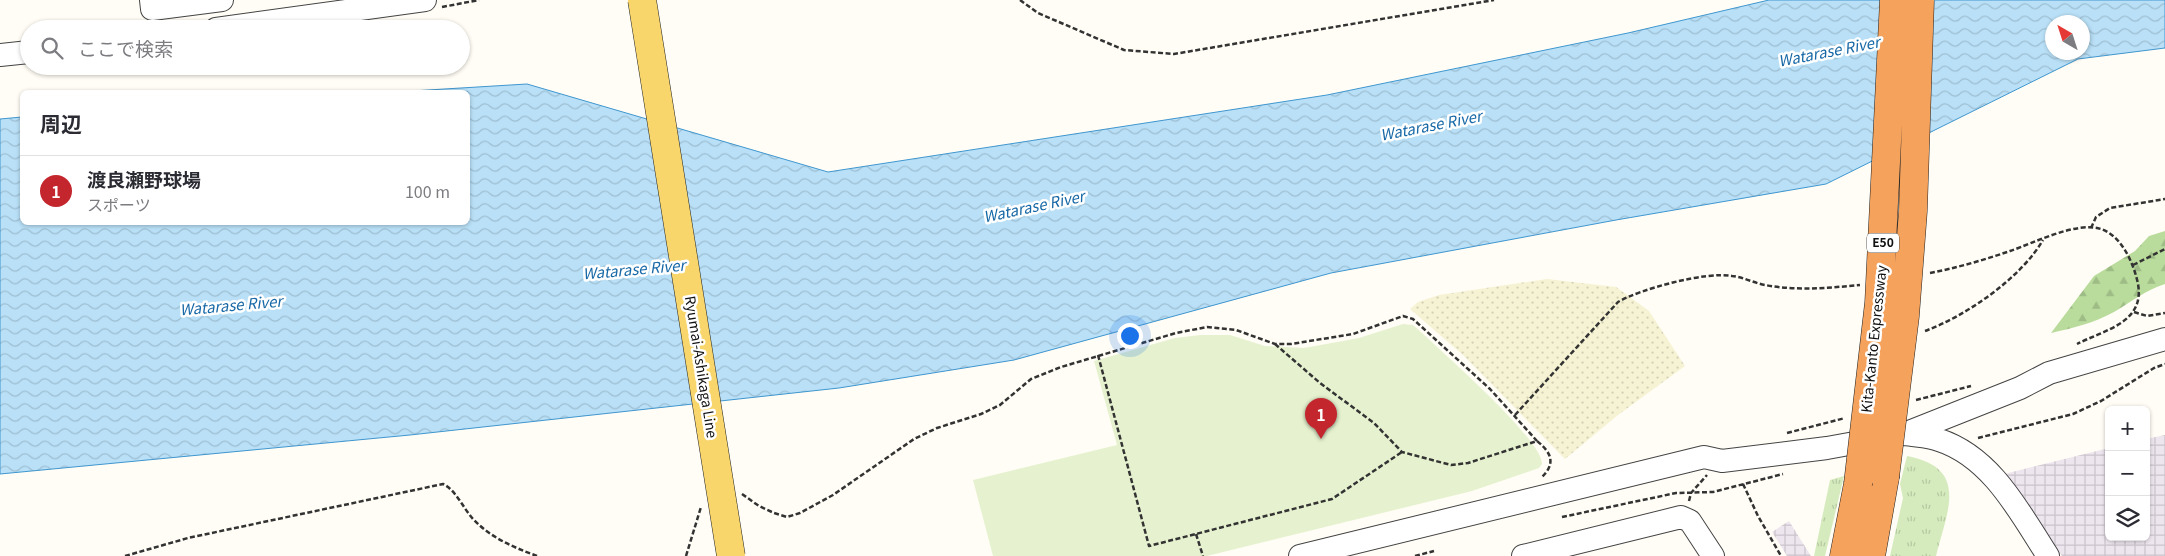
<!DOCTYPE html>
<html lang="ja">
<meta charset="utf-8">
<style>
:root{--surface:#fff;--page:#f2f2f3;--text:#2b2b33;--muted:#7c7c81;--line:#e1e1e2;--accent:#c4262e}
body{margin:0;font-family:Georgia,"Noto Sans JP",serif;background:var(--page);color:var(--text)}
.controls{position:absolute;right:15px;bottom:15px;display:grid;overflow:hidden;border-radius:8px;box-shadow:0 1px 4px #0004}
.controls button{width:45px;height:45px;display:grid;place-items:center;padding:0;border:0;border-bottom:1px solid var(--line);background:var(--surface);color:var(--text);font:25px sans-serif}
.compass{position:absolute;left:2045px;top:15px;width:45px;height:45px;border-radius:50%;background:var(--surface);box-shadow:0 1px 4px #0004;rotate:321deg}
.you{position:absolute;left:1129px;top:335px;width:18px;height:18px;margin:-12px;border:4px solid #fff;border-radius:50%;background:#1a73e8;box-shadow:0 0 0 8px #1a73e833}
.badge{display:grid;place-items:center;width:32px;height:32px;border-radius:50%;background:var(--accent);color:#fff;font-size:16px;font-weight:700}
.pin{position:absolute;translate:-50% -41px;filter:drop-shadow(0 1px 2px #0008)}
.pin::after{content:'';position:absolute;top:26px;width:18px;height:15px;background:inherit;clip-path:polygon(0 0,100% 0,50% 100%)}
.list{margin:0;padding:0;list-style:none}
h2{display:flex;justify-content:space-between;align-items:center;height:65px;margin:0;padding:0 20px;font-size:21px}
h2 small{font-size:16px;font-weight:400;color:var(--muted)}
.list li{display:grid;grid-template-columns:32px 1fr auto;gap:15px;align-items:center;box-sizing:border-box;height:70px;padding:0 20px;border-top:1px solid var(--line)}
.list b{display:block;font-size:19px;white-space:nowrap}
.list p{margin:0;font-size:16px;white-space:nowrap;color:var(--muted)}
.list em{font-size:16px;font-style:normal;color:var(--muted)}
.icon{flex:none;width:28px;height:28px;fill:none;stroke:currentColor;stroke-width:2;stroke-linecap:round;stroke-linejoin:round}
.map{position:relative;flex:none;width:2165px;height:556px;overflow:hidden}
.search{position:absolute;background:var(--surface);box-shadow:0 1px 4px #0004;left:20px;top:20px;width:450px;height:55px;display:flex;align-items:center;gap:12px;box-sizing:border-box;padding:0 18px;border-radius:28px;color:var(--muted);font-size:19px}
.panel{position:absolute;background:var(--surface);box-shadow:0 1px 4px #0004;left:20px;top:90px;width:450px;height:135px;border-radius:8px}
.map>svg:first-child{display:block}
.industrial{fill:url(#industrial-grid)}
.farmland{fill:url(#farmland-dots)}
.grass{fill:url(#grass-tufts)}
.forest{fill:url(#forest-firs)}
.pitch{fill:#e6f2cf}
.water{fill:url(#water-waves);stroke:#3f96cf;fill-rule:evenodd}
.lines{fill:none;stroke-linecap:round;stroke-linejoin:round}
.minor-casing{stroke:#444;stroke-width:24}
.highway-casing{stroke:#222;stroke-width:29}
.path{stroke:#333;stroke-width:2.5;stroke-dasharray:5 2.5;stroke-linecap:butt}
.minor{stroke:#fff;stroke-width:22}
.highway{stroke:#f5a25d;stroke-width:28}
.major-bridge-casing{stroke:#222;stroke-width:29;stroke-linecap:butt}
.highway-bridge-casing{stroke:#222;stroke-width:29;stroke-linecap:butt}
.major-bridge{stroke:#f9d66b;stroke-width:28}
.highway-bridge{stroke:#f5a25d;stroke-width:28}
.labels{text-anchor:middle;stroke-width:5;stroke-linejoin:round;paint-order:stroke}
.shield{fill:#fff;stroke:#585858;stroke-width:1}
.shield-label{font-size:12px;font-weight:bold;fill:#111}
.street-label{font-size:14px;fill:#111;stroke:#fff}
.water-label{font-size:15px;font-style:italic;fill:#1768a6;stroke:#fff}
</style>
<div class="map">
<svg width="2165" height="556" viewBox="0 0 2165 556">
<defs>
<pattern id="industrial-grid" width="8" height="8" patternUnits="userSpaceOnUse" patternTransform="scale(1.25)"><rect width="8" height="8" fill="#eee6ef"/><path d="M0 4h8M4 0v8" fill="none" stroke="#cbc4cc"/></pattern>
<pattern id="farmland-dots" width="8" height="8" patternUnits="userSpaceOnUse" patternTransform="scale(1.25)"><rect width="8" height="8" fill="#f6f3d4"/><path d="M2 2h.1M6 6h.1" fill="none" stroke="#d2cfb5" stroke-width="1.8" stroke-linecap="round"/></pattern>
<pattern id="grass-tufts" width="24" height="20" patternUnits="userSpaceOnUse" patternTransform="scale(1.25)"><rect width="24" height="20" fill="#d5ebbd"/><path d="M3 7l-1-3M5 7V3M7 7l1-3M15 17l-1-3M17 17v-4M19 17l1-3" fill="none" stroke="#b6c8a1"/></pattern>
<pattern id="forest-firs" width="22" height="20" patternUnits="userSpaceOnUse" patternTransform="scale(1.25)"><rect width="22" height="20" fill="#b9dc9c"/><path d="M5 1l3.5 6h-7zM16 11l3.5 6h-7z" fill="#9ebc85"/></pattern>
<pattern id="water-waves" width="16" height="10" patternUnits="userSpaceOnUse" patternTransform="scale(1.25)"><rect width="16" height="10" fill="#b9e0f7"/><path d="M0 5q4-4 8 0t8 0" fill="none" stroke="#9ebfd3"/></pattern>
</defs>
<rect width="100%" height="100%" fill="#fffdf5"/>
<path class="industrial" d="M2165,435V556H2062L2000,475L2109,448V537H2146V439Z
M1789,521L1811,556H1787L1772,532Z"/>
<path class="farmland" d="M1547,279L1616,287L1649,311L1685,366L1618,415L1565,459L1463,355L1410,309L1418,302L1439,295Z"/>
<path class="grass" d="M1907,456C1970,468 1947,511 1936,556H1890L1903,498L1900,484Z
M1844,476L1825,556H1814L1830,480Z"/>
<path class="forest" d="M2165,231V284C2146,290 2131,302 2114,312C2094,323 2073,328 2051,333L2094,276L2135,251L2149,236Z"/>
<path class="pitch" d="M1403,324L1413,325L1421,332C1443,353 1542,439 1542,464L1539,468L1472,491L1207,556H993L973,480L1117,445L1094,361L1175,338L1200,335H1230L1265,346L1304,348L1359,338Z"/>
<path class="water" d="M1769,0H2165V48L2078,59L1826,184L1616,220L1331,273L1014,360L839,388L410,435L0,474V119L22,117V222H468V92H395L527,84L828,172L1327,95L1628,33ZM2052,22H2082V52H2052Z"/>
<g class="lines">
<defs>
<path id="minor" d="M151,0L152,9L222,0
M216,29L425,0
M0,55L29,52
M1905,434C1916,436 1929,436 1939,440C1992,457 2020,513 2048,556
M1300,556L1704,457L1722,461L1827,448L1904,434L2020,388L2049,373L2165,339
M1523,556L1681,517L1690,521L1713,556"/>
<path id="highway" d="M1844,556L1858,484
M1871,556L1885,477"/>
</defs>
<use href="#minor" class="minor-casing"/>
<use href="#highway" class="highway-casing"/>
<path class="path" d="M1020,0L1038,13L1124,50L1174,54L1494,0
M442,7L479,0
M2091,228L2096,217L2110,208L2165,199
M2133,265L2165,249
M1930,273C1956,268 1984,260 2010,251C2034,243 2076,221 2101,229C2122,236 2134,264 2138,284C2145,323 2104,330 2077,344
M2134,312L2147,316L2165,313
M1925,331C1966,316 2021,278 2043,240
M1275,344L1320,383L1374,423L1402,452L1451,465L1468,463L1537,441C1552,453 1556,464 1541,478
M1098,355L1149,546L1332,499L1402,452
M1916,400L1971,386
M1515,415L1618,302C1640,289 1707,271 1732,276C1743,277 1754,283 1765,285C1797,291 1828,288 1860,285
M1787,433L1845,418
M1978,438L2073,414L2101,401L2154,368L2165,364
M1743,484L1758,516L1781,556
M742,494L759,506L774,513L787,517L800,513L833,495L914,439L937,428L981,414L1000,405L1031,379L1061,367L1176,333L1207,327L1236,330L1275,344H1291L1353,334L1403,316L1413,319L1490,389L1537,441
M1689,501L1691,493L1707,475
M1562,517L1676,493L1713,492L1783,474
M1196,534L1203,556
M125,556L188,538L443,484C456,490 463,508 473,519C491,538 513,547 537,556
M686,556L701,507
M1415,556L1434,551"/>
<use href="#minor" class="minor"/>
<use href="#highway" class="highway"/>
<defs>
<path id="major-bridge" d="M642,0L731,556"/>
<path id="highway-bridge" d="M1885,477L1905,316L1913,211L1920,0
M1858,484L1879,303L1894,0"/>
</defs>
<use href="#major-bridge" class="major-bridge-casing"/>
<use href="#highway-bridge" class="highway-bridge-casing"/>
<use href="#major-bridge" class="major-bridge"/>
<use href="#highway-bridge" class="highway-bridge"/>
</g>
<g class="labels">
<rect class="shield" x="1867" y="233.5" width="32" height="19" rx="4"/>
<g class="shield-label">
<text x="1883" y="247">E50</text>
</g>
<g class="street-label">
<text transform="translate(1874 339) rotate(-84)" y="5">Kita-Kanto Expressway</text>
<text transform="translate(701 367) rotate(81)" y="5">Ryumai-Ashikaga Line</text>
</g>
<g class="water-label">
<text transform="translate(1829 52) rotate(-11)" y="5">Watarase River</text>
<text transform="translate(1431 126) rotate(-11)" y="5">Watarase River</text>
<text transform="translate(1034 207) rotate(-12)" y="5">Watarase River</text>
<text transform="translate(634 270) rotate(-5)" y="5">Watarase River</text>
<text transform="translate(231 306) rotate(-5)" y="5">Watarase River</text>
</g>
</g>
</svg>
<div class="controls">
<button>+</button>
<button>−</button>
<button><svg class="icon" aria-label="layers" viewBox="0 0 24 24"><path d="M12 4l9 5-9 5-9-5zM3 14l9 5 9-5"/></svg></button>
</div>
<svg class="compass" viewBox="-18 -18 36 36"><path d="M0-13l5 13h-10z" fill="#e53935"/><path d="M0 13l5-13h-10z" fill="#7c7c81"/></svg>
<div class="you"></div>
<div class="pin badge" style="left:1321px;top:439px">1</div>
<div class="search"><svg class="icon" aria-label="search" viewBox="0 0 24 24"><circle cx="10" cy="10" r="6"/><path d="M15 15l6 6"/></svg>ここで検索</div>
<section class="panel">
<h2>周辺<small></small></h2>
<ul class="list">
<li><span class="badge">1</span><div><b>渡良瀬野球場</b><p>スポーツ</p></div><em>100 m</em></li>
</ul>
</section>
</div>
